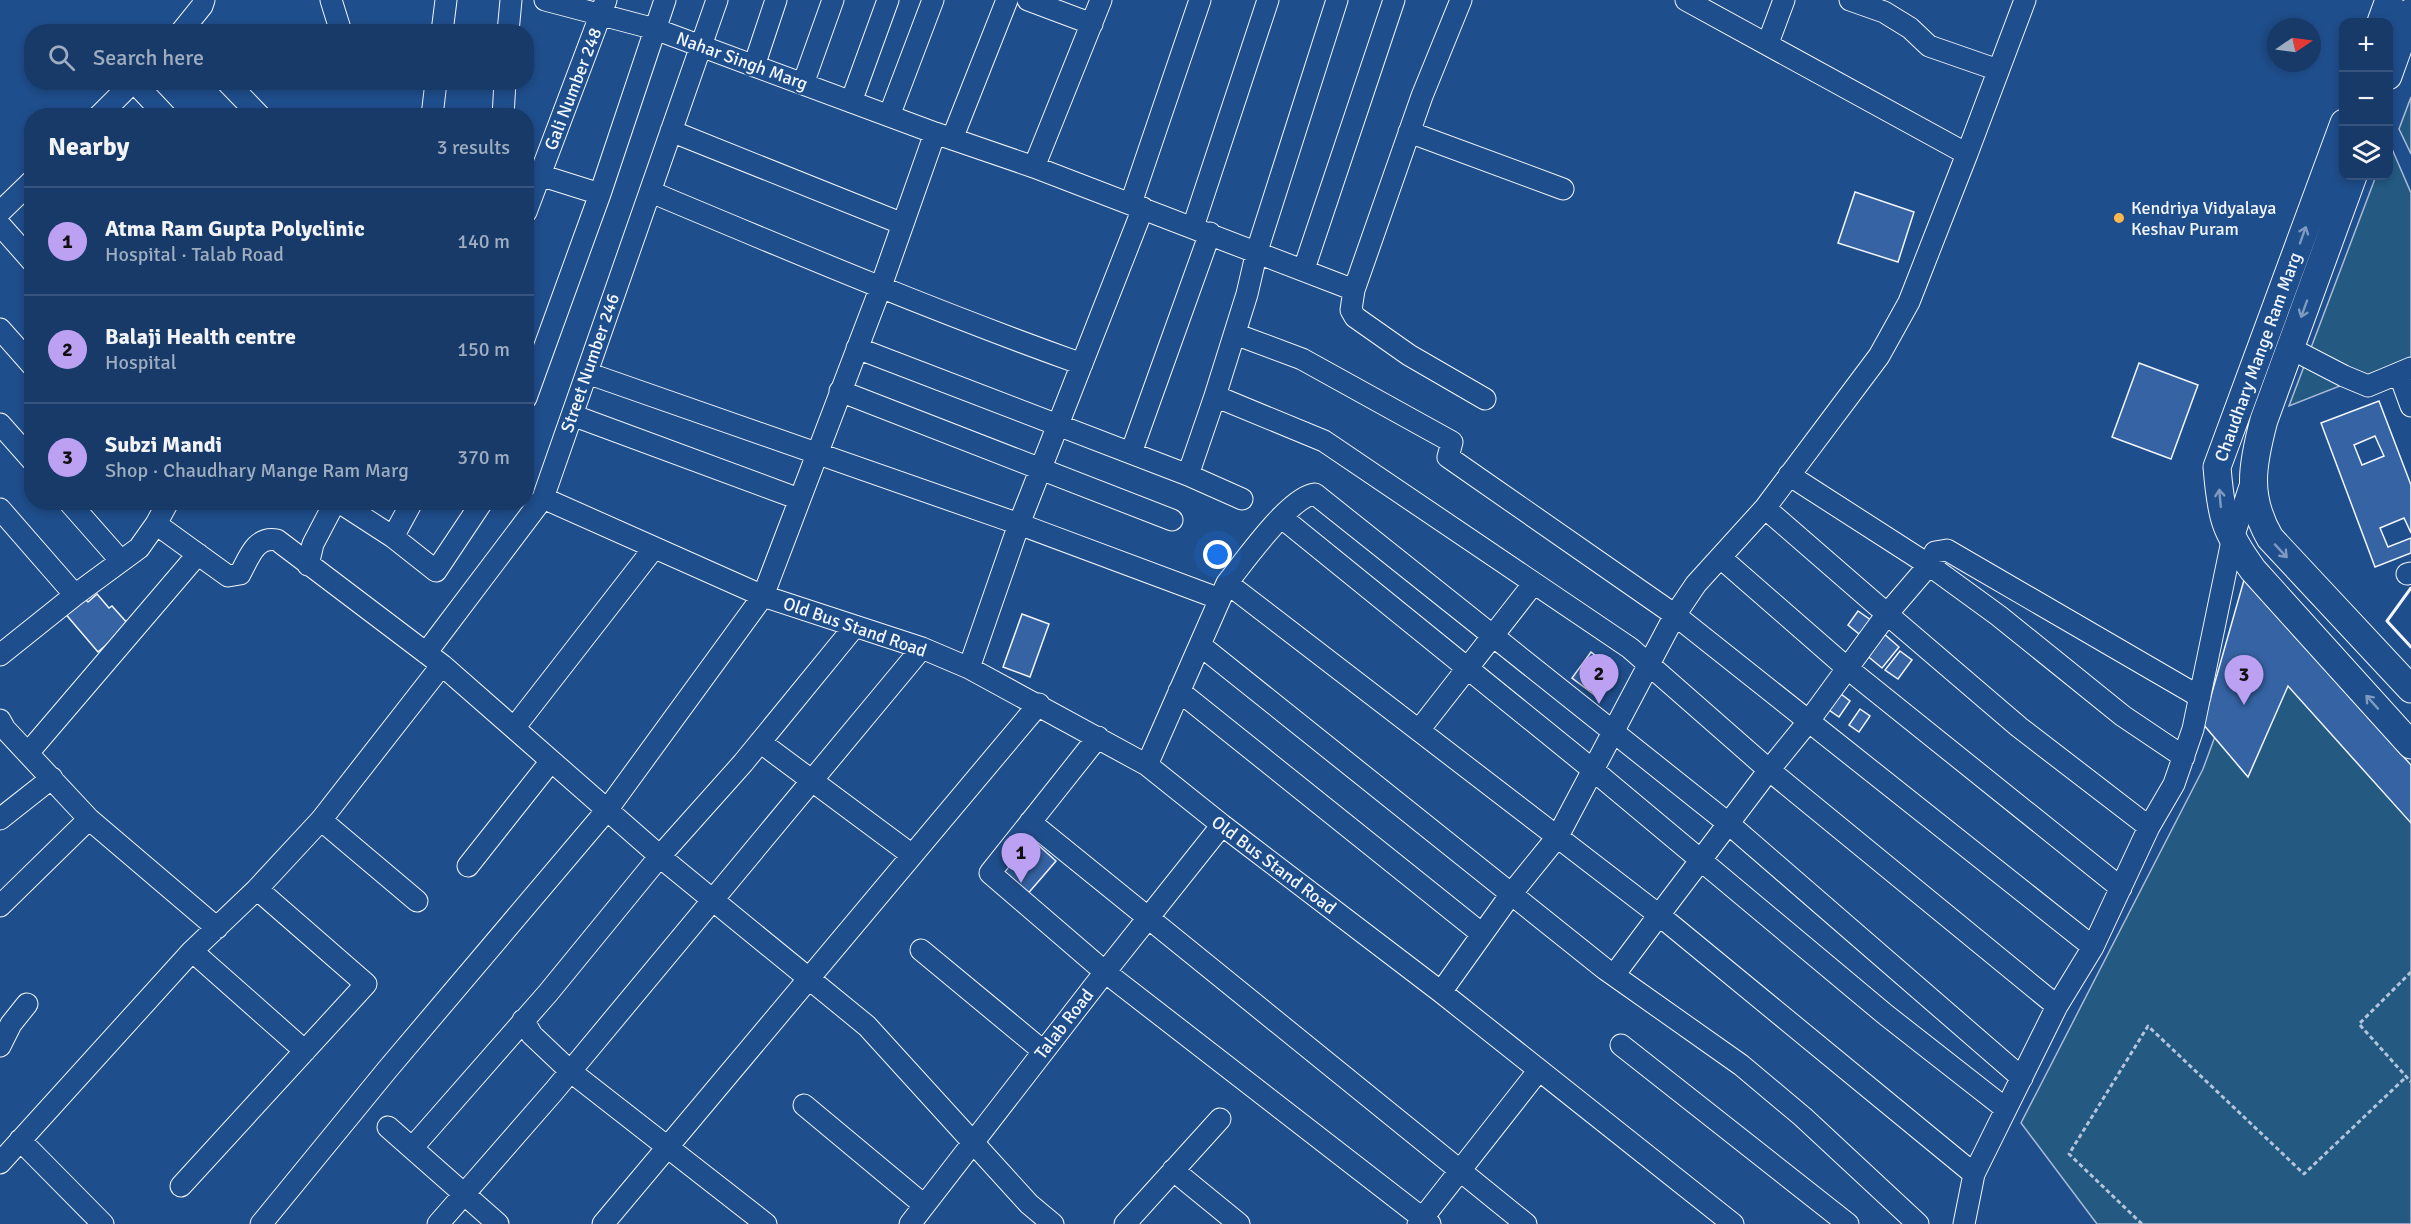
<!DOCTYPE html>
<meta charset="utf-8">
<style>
:root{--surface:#173a69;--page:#244571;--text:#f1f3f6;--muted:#9eadc0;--line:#36547d;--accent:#bca0f2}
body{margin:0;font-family:Signika,sans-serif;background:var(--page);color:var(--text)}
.controls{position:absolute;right:18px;top:18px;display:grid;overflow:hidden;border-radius:12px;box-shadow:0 3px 9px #0003}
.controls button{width:54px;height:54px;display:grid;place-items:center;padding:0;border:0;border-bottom:2px solid var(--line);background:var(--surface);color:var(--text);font:30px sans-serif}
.compass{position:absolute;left:2267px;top:18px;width:54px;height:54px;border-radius:50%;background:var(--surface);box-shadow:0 3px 9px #0003;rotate:77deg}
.you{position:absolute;left:1218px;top:555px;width:21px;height:21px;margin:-15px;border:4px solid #fff;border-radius:50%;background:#1a73e8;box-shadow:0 0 0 9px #1a73e833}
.badge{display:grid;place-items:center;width:39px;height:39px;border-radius:50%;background:var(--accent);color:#111;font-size:20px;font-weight:700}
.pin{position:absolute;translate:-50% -50px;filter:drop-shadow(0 2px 3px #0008)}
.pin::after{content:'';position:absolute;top:32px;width:21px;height:18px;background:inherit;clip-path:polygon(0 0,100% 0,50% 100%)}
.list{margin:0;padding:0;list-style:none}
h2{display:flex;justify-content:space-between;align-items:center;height:78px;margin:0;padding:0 24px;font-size:26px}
h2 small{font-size:20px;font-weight:400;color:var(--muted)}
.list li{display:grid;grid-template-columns:39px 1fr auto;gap:18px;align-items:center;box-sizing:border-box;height:108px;padding:0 24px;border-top:2px solid var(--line)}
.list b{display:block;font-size:22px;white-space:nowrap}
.list p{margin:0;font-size:20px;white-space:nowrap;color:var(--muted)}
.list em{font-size:20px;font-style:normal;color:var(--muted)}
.icon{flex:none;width:33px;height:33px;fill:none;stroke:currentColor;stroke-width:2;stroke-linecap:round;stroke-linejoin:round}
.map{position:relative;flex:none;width:2411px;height:1224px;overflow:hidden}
.search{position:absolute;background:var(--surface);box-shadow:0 3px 9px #0003;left:24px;top:24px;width:510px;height:66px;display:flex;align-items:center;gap:15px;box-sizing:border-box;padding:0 21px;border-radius:24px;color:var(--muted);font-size:22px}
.panel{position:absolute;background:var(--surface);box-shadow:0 3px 9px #0003;left:24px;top:108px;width:510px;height:402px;border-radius:24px}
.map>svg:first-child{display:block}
.green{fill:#245a82;stroke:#a8bbd7;stroke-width:1.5}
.building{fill:#3563a3;stroke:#f2f6ff;stroke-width:1.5;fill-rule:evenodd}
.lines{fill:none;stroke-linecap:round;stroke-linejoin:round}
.minor-casing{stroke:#f2f6ff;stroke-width:23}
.major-casing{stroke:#f2f6ff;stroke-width:29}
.path{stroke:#b3c4dc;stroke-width:3;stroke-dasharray:4.5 3;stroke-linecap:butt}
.minor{stroke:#1f4e8c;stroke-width:21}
.major{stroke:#1f4e8c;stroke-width:27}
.wall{stroke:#f2f6ff;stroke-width:3}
.oneway{stroke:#7e9ac0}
.poi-dot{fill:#ffb74d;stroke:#1f4e8c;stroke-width:2}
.labels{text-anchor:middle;stroke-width:4.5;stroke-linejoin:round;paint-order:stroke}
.street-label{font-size:18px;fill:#f2f6ff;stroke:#1f4e8c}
.poi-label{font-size:18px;fill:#f2f6ff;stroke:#1f4e8c;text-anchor:start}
</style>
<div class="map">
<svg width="2411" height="1224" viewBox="0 0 2411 1224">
<rect width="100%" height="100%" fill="#1f4e8c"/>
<path class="green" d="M2411,97V154L2399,129Z
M2389,142L2411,193V358L2289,406L2376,176H2388Z
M2269,644L2411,802V1224H2097L2021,1123L2203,769L2244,658Z"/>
<path class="building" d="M1855,192L1914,212L1898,262L1838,243Z
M2139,363L2198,385L2171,459L2112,437Z
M2379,401L2411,485V533L2404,518L2380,528L2388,547L2411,538V553L2375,567L2321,423ZM2375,436L2384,456L2362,465L2354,445Z
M2244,580L2411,765V823L2288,686L2248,777L2203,724Z
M97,594L109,608L112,606L129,625L98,652L63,611L81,595L88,602Z
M1858,611L1875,623L1864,638L1848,625Z
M1022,614L1049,624L1030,677L1003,667Z
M1883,633L1899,647L1882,668L1865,654Z
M1900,651L1912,660L1898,679L1885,670Z
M1591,652L1615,671L1596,696L1572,678Z
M1841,694L1850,701L1839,717L1829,710Z
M1860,709L1870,716L1859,732L1849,725Z
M1028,836L1056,861L1025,897L996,872Z"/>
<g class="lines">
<defs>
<path id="minor" d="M331,0L341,32
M545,0L655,29L935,133
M1028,0L1092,24
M1461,0L1422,96L1354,290L1351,310L1355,317L1409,355L1485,399
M1686,0L1967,154L2025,0
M1850,0L1884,12L1910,28L1929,46L1998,70
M181,32L202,6L204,0
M442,32L446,0
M508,32L511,0
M1768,43L1784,0
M754,66L776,0
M134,82L166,116
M227,82L260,116
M803,84L833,0
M851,102L888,0
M99,116L133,82
M432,116L436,82
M503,116L505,82
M889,116L933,0
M671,131L903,224
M1409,132L1563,189
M952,139L1007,0
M1034,167L1101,0
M527,171L600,194
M651,192C794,252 936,312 1082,364
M1131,203L1200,0
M0,212L32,181
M526,212L606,0
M0,225L32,261
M1193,227L1268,0
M1304,269L1394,0
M0,329L32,365
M1235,334L1302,359L1452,442L1448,457L1675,615L2093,947
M857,348L1188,475L1242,499
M2290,348L2344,376L2368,386L2411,368
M587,373L1019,524L1220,599
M2399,373L2411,406
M840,391L1172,520
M1215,396L1247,294L1257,251L1337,0
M526,398L600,194L665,0
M572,415L799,499
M0,424L32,460
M1131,453L1210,233
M1188,475L1215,396L1324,441L1630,648L1769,770L2057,1006
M1789,475L1929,565L1999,616L2123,716L2184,757
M543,498L763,596L922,648L969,668L1147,765L1222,825L1441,992L1733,1224
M69,502L121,561
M339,502L393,537L436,571L482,502
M1765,508L1887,614L1929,565L1935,552L1947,550L2200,697
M0,509L75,595L139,548L156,524L168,502
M1281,517L1593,770L1886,1015L2006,1109
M156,524L228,576L240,574C249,558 255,536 277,540L442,665L670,865L867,1026L1029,1204L1053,1224
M393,537L412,502
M1721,558L1847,668L2121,888
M308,565L313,544L335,502
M2407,574L2411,573
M1227,583C1244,562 1290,496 1315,494L1729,824L2022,1078
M1200,645L1605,969L1741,1065L1803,1117L1918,1224
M426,653L543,498L717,0
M0,655L75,595
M969,668L1019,524L1143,208
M1179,691L1482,934
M0,720L5,729L89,819L217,928
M514,728L654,548
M1419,730L1534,583
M1098,737L990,873L1105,972L1430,1224
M760,742L912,855
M28,753L198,554
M1147,765L1227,583L1659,915L1769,770L1808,722L1887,614L2019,727L2149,827L2174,784L2193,729L2232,541L2252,480
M0,819L52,778
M321,820L417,901
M1030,822L1526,1224
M468,866L551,761
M0,906L89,819
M921,950L1043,1051
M192,951L305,1051
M1614,975L1659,915L1974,1174L2057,1006L2093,947L2149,827
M1441,992L1511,894L1558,836L1675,615L1696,584L1765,508L1879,356L1909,302L1967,154
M523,1020L532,1035L570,1071L766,1224
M1621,1045L1848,1224
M0,1046L11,1024L27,1004
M804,1105L924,1205
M388,1127L498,1224
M20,1140L103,1224
M413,1147L548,993L660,856L743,763L855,626
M0,1163L192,951L257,889L321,820L442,665
M1173,1170L1239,1224
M181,1186L366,984L257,889
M261,1224L387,1070L607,810L763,596L880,289L935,133L1034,167L1354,290
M438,1224L554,1091L922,648
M603,1224L1039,704
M910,1224L1105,972L1222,825
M1125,1224L1220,1119
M1418,1224L1539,1070
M1964,1224L1974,1174"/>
<path id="major" d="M2381,22L2389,0
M2388,76L2411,12
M2344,123L2217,467C2221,516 2224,530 2253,570L2411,745
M2353,176L2264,420C2252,465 2246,496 2270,538L2411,689"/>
</defs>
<use href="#minor" class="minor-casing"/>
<use href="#major" class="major-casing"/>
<path class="path" d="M2411,972L2359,1024L2411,1082
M2142,1224L2069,1154L2148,1026L2304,1174L2406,1077"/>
<use href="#minor" class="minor"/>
<use href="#major" class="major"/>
<path class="wall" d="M2411,588L2387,621L2411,647"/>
</g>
<defs><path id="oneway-shaft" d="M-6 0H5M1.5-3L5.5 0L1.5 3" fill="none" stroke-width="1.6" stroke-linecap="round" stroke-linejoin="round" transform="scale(1.5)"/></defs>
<g class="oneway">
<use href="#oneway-shaft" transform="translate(2303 235) rotate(-70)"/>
<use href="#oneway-shaft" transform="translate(2304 309) rotate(110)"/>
<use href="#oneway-shaft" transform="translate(2220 498) rotate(-95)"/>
<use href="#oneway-shaft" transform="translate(2281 551) rotate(47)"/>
<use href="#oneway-shaft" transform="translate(2372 702) rotate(-132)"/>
</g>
<circle class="poi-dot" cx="2119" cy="218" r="6"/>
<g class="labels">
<g class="street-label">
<text transform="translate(742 61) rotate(20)" y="6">Nahar Singh Marg</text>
<text transform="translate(573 89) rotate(-69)" y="6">Gali Number 248</text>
<text transform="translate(2258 357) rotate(-70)" y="6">Chaudhary Mange Ram Marg</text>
<text transform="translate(590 363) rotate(-71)" y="6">Street Number 246</text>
<text transform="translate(855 627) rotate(19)" y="6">Old Bus Stand Road</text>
<text transform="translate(1274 865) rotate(37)" y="6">Old Bus Stand Road</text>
<text transform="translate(1064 1024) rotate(-52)" y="6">Talab Road</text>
</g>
<g class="poi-label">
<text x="2131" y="214">Kendriya Vidyalaya<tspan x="2131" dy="21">Keshav Puram</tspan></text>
</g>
</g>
</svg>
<div class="controls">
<button>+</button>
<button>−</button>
<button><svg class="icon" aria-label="layers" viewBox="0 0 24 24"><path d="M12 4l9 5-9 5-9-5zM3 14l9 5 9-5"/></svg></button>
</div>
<svg class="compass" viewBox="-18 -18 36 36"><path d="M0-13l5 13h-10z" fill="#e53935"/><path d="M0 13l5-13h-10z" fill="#9eadc0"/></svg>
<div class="you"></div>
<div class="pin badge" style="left:1021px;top:883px">1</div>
<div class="pin badge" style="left:1599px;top:704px">2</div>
<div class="pin badge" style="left:2244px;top:705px">3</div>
<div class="search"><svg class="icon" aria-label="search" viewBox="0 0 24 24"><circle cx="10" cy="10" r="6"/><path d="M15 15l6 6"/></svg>Search here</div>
<section class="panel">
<h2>Nearby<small>3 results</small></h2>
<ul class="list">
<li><span class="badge">1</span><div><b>Atma Ram Gupta Polyclinic</b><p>Hospital · Talab Road</p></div><em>140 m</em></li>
<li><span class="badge">2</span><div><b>Balaji Health centre</b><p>Hospital</p></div><em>150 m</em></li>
<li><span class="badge">3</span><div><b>Subzi Mandi</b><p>Shop · Chaudhary Mange Ram Marg</p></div><em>370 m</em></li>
</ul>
</section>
</div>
